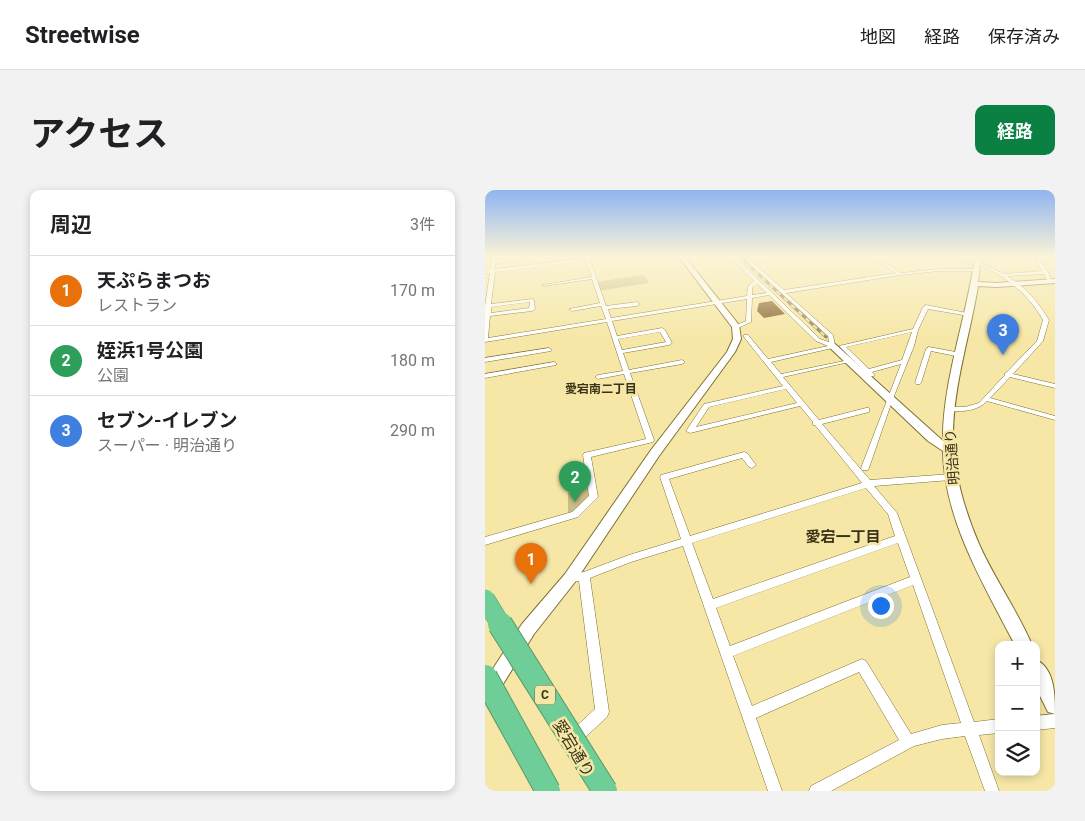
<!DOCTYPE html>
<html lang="ja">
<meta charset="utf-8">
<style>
:root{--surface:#fff;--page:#f2f2f2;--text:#202124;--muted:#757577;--line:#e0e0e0;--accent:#0b8043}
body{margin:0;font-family:Roboto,"Noto Sans JP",sans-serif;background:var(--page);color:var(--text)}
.controls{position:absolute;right:15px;bottom:15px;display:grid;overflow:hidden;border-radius:10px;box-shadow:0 2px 8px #0003}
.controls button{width:45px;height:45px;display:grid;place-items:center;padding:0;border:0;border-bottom:1px solid var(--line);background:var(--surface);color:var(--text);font:25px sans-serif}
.you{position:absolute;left:395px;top:415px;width:18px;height:18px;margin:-12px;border:4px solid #fff;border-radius:50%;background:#1a73e8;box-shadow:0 0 0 8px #1a73e833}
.badge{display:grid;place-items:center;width:32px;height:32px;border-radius:50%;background:var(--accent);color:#fff;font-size:16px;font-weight:700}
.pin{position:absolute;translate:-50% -41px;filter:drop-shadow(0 1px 2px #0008)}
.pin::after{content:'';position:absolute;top:26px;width:18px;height:15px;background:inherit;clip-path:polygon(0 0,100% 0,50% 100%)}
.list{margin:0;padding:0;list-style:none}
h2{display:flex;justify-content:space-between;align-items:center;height:65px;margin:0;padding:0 20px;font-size:21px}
h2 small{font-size:16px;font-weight:400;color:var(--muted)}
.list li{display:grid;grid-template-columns:32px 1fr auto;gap:15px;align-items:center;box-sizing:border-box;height:70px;padding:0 20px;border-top:1px solid var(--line)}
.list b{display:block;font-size:19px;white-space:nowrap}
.list p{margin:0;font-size:16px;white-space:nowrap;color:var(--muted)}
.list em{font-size:16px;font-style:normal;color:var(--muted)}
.icon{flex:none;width:28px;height:28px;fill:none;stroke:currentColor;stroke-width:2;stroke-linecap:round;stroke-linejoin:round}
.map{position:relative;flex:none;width:570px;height:601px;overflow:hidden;border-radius:10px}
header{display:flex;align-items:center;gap:30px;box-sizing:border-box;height:70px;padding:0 25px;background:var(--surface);border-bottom:1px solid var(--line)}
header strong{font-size:24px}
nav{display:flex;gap:28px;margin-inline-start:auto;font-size:18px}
.intro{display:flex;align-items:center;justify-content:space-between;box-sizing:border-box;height:120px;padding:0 30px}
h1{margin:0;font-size:35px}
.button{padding:12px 22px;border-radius:10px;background:var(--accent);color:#fff;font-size:18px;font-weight:700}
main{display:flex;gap:30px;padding:0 30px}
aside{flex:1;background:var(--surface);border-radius:10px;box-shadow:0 2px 8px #0003}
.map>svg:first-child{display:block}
.green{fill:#cabe87}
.building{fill:#86632d}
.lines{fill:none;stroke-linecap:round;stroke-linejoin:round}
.street-casing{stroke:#7e7031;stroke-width:1}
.secondary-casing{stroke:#7e7031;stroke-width:2}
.street{fill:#fff;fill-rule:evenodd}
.secondary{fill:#fff;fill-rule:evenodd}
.rail-casing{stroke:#90865a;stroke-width:3}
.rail{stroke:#f6e7a6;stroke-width:2;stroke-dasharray:5;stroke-linecap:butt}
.highway-bridge-far1-casing{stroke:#5c986b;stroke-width:20;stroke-linecap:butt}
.highway-bridge-casing{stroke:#5c986b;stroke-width:26;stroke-linecap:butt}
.highway-bridge-far1{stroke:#6fce97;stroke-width:19}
.highway-bridge{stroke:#6fce97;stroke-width:24}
.labels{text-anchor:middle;stroke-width:5;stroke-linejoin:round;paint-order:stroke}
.far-neighbourhood-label{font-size:12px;font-weight:bold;fill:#393319;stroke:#f6e7a6}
.shield{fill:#f6e7a6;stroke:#726943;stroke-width:1}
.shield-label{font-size:12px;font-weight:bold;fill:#393319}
.street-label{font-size:14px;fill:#393319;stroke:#f6e7a6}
.neighbourhood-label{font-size:15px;font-weight:bold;fill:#393319;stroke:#f6e7a6}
.near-street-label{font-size:16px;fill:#393319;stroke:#f6e7a6}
</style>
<header>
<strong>Streetwise</strong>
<nav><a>地図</a><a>経路</a><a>保存済み</a></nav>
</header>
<div class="intro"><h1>アクセス</h1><a class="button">経路</a></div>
<main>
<aside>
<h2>周辺<small>3件</small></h2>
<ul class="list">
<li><span class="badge" style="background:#e8710a">1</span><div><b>天ぷらまつお</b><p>レストラン</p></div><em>170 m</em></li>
<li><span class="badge" style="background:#2e9e5b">2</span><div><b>姪浜1号公園</b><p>公園</p></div><em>180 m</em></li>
<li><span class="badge" style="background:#3f7fe0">3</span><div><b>セブン-イレブン</b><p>スーパー · 明治通り</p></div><em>290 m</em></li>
</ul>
</aside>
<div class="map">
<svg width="570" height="601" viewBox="0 0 570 601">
<rect width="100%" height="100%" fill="#f6e7a6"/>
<path class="green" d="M159,85L164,93L113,101L110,92Z
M106,297L107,301L91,321L83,323V303Z"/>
<path class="building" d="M287,111L300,124L279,128L272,121L274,113Z"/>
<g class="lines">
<defs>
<path id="street" d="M7,67H11V70L38,67H54L10,73V79L100,68V67H124L105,70L121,116L152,112L155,114L152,116L123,119L126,128L262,106L263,96L269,91L245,67H250L335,149L344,152L343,146L257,67H262L299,100L411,83L386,67H391L416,83L454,79H494L492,81H454L415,85L301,103L348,145L350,155L352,157L286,172L296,184L364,170V172L298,187L334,230L381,218H384V222L337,234L385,290L466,284L470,287L466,290L389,296L412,323L489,532L514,529V543L494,545L514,601H500L480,546L457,549L429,556L346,601H324L326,596L414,550L374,482L271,528L297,601H283L198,356L146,372L105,388L124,522L122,527L93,554L88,556L83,554L81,549L83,544L110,519L94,391L85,392L81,391L80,388L81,385L99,382L144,365L196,349L175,287L176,285L259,262L262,263L271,275L267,278L264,277L257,268L184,289L205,346L377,293L330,235H328V232L315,216L205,243L201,241L219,214L298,196L259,147V145H263L283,169L343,156L331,151L284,105L267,108L266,132L251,139L248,137L249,136L261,131L262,109L127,131L132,146L177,138L180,140L187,153L184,155L138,163L144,180L197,170L200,172L197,174L145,183L169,250L168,252L106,267L113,307L93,327L0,355V347L87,322L104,306L98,265L99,263L161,249L139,184L113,189L110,187L113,185L138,181L122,132L0,152V116L5,83H0V81L5,80ZM101,71L107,87L57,95L59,96L107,89L115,113L84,119L87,121L116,116L121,129L3,148L5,126L47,121L50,119L49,110L47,109L6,114L10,82ZM272,94L282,103L267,105V97ZM45,112L44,118L6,123V117ZM175,142L181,152L137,160L133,149ZM301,199L312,213L211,237L224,217ZM381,298L403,324L410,346L228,409L207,353ZM413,353L425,387L245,456L231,418ZM428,395L476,533L457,535L426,544L381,471L377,469L267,516L248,466Z
M455,67H483L519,84L557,81L551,70L554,67H559L555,70L563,82L567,92H563L559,84L522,86C541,97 553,112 564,130L558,151L528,184L570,194V198L525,187L505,208L570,226V230L502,211C493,221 477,222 464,221V217H480L494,213L520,185V183L522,182L552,151L558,130C542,102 515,81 484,71C476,68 465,70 457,69Z
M441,115L487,124L484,126L443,119L433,140L429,156L407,211L384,278L383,280H377L376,278L416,174L387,182L390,185L389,186L377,188V186L382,184L354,156L428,139L438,117ZM427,142L417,170L384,179L361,157Z
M444,157L476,163L479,165L476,167L446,161L436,193L435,194H431L430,193L441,159Z
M64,158L67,160L66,161L0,172V168Z
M69,172L71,173V175L0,188V184Z
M570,524V538L551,540V526Z"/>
<path id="secondary" d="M194,67H200L254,135L256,149L250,162L174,266L90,392L49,444L10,507L4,510L0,508V491L37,434L80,384L166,260L242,162L248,149L247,137Z
M490,67H496L493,92L512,93L570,89V93L512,97L493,96C485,145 469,193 468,243C468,281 479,319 494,354C509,388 532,420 547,455H530C499,395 459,330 458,261L443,251L343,156L350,154L458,251C457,193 482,126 490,67Z
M551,470C570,478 570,507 570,524L563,522L551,498Z"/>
</defs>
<use href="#street" class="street-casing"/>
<use href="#secondary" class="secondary-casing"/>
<use href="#street" class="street"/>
<use href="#secondary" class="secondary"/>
<defs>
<path id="rail" d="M255,67L341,147"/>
</defs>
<use href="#rail" class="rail-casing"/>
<use href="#rail" class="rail"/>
<defs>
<path id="highway-bridge-far1" d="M0,409L16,435"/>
<path id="highway-bridge" d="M15,434L120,601
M0,487L63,601"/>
</defs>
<use href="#highway-bridge-far1" class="highway-bridge-far1-casing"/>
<use href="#highway-bridge" class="highway-bridge-casing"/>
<use href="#highway-bridge-far1" class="highway-bridge-far1"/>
<use href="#highway-bridge" class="highway-bridge"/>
</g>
<linearGradient id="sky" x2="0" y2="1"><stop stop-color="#8fb4f0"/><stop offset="0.44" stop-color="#fbf4d7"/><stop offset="1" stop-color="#fbf4d7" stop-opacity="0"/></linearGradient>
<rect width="570" height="151" fill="url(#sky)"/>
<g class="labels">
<g class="far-neighbourhood-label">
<text x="116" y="203">愛宕南二丁目</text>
</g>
<rect class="shield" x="50" y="495.5" width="20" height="19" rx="4"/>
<g class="shield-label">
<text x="60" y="509">C</text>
</g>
<g class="street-label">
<text transform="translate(467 267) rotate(-94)" y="5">明治通り</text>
</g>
<g class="neighbourhood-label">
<text x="358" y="352">愛宕一丁目</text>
</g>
<g class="near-street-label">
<text transform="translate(89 558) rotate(59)" y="6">愛宕通り</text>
</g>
</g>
</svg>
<div class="controls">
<button>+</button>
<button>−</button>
<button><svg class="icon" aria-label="layers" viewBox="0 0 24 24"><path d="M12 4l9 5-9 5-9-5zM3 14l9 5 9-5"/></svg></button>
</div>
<div class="you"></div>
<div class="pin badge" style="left:46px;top:394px;background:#e8710a">1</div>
<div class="pin badge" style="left:90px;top:312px;background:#2e9e5b">2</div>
<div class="pin badge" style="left:518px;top:165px;background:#3f7fe0">3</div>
</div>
</main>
